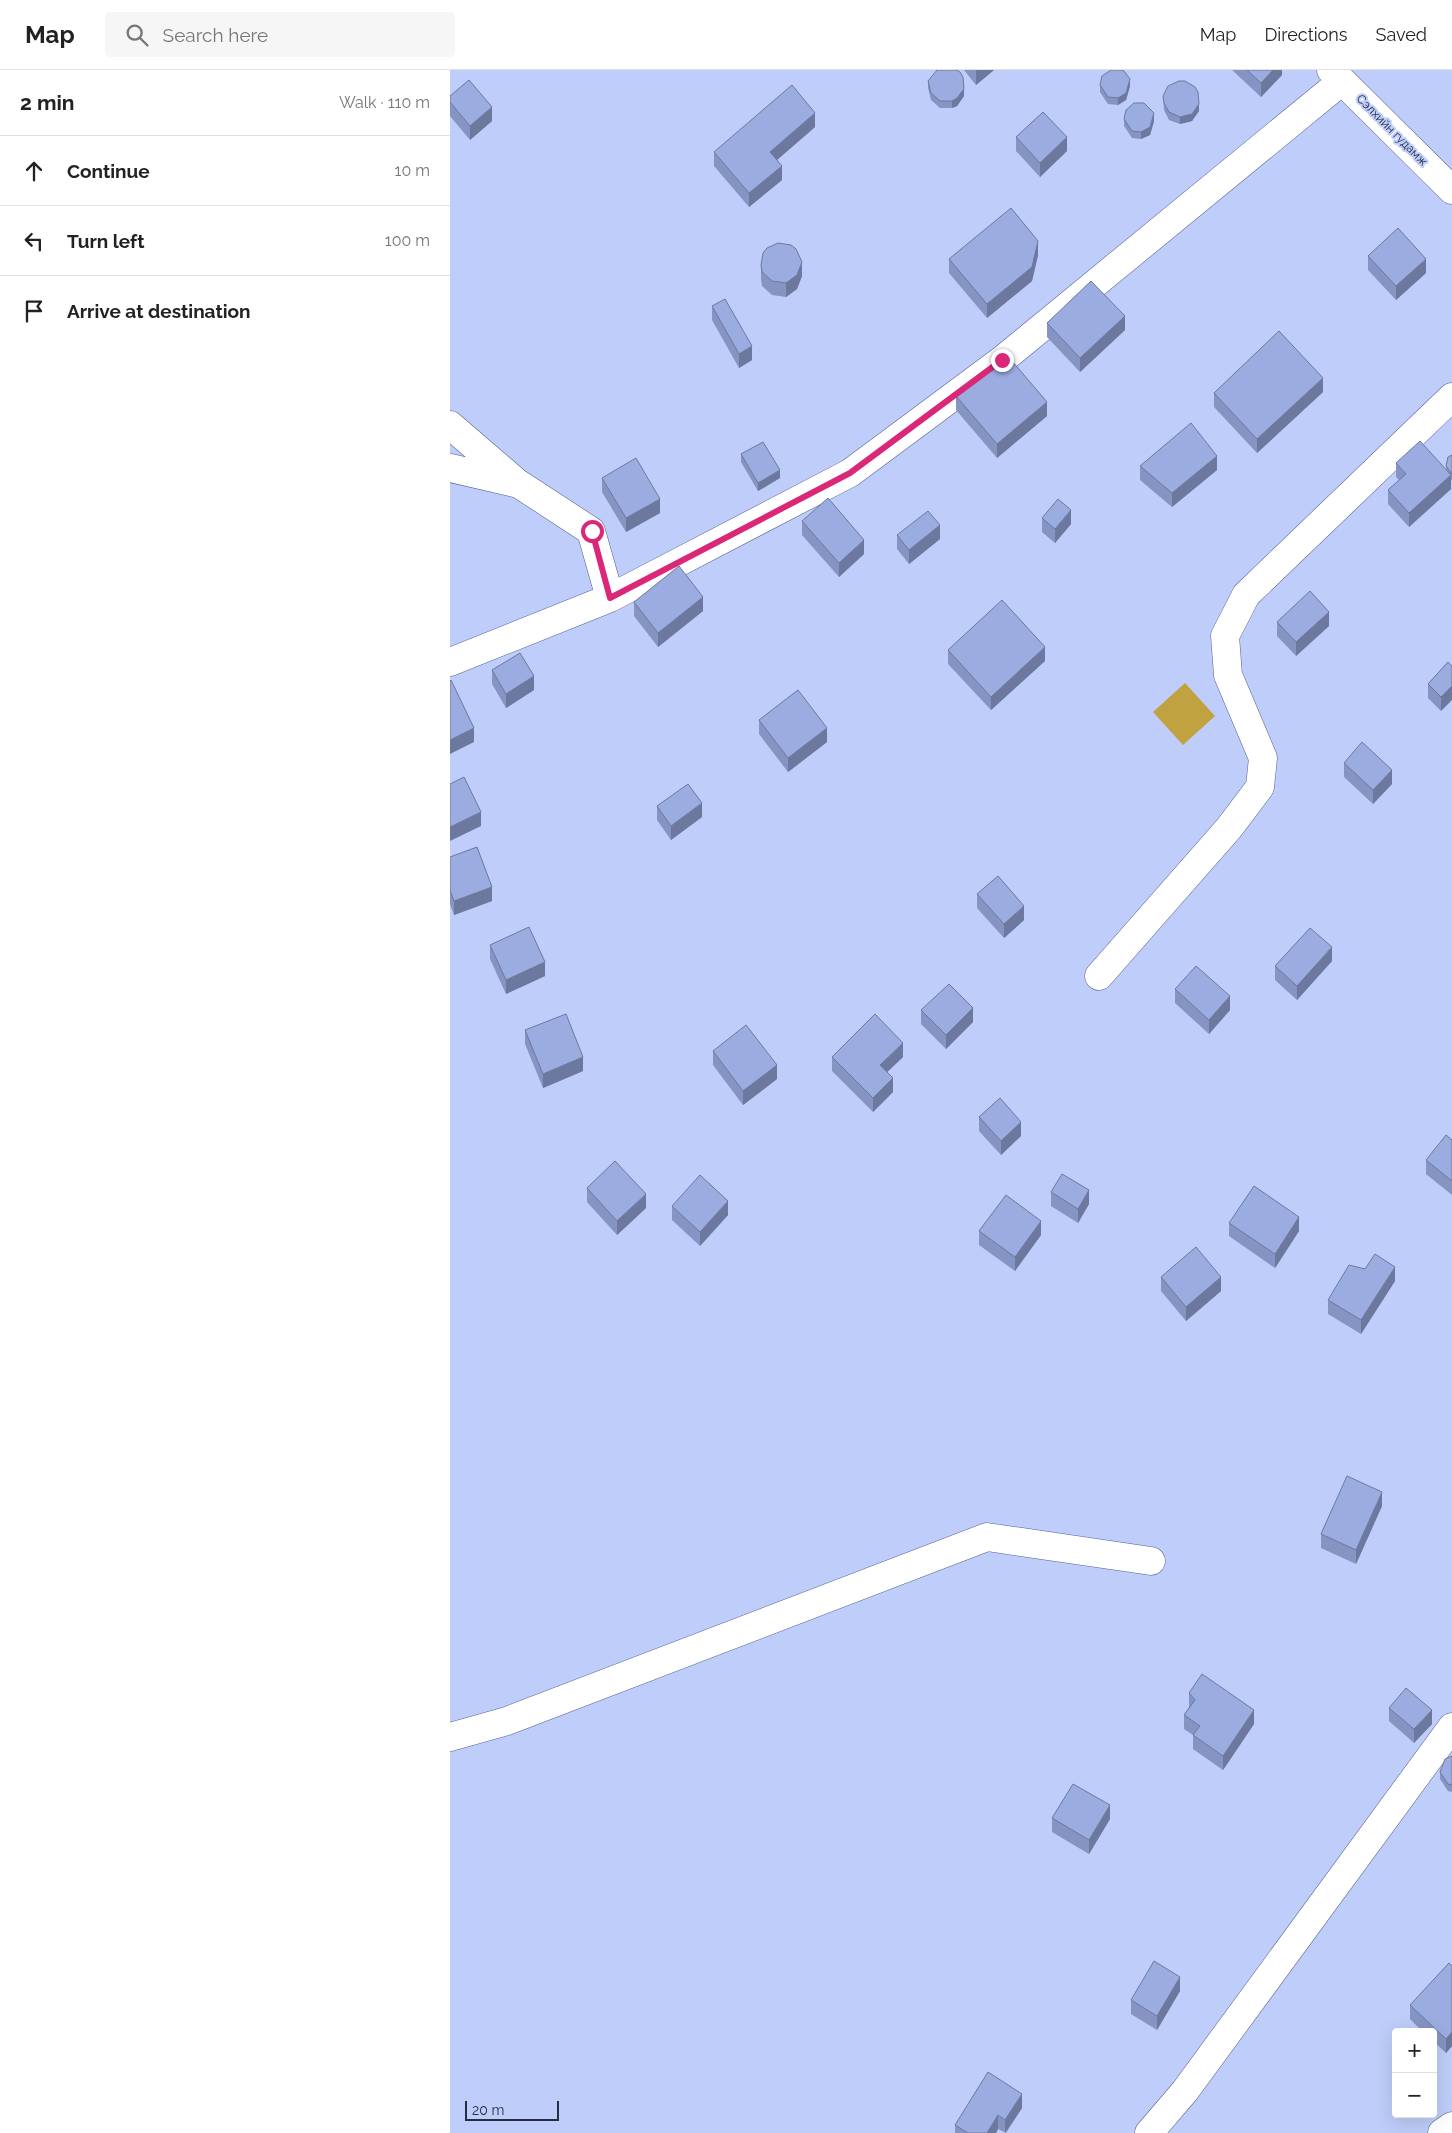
<!DOCTYPE html>
<meta charset="utf-8">
<style>
:root{--surface:#fff;--page:#f6f6f6;--text:#222;--muted:#767676;--line:#e0e0e0}
body{margin:0;font-family:Raleway,sans-serif;background:var(--page);color:var(--text)}
.controls{position:absolute;right:15px;bottom:15px;display:grid;overflow:hidden;border-radius:5px;box-shadow:0 5px 20px #0002}
.controls button{width:45px;height:45px;display:grid;place-items:center;padding:0;border:0;border-bottom:1px solid var(--line);background:var(--surface);color:var(--text);font:25px sans-serif}
.scale{position:absolute;left:15px;bottom:12px;width:94px;box-sizing:border-box;padding-left:5px;border:2px solid #272e43;border-top:0;font-size:14px;line-height:18px;white-space:nowrap;color:#272e43;-webkit-text-stroke:4px #becdf9;paint-order:stroke}
.stop{position:absolute;width:15px;height:15px;margin:-11px;border:4px solid #db2777;border-radius:50%;background:#fff}
.stop.end{background:#db2777;border-color:#fff;box-shadow:0 1px 5px #0008}
.list{margin:0;padding:0;list-style:none}
h2{display:flex;justify-content:space-between;align-items:center;height:65px;margin:0;padding:0 20px;font-size:21px}
h2 small{font-size:16px;font-weight:400;color:var(--muted)}
.list li{display:grid;grid-template-columns:32px 1fr auto;gap:15px;align-items:center;box-sizing:border-box;height:70px;padding:0 20px;border-top:1px solid var(--line)}
.list b{display:block;font-size:19px;white-space:nowrap}
.list em{font-size:16px;font-style:normal;color:var(--muted)}
.icon{flex:none;width:28px;height:28px;fill:none;stroke:currentColor;stroke-width:2;stroke-linecap:round;stroke-linejoin:round}
.map{position:relative;flex:none;width:1002px;height:2063px;overflow:hidden}
header{display:flex;align-items:center;gap:30px;box-sizing:border-box;height:70px;padding:0 25px;background:var(--surface);border-bottom:1px solid var(--line)}
header strong{font-size:24px}
nav{display:flex;gap:28px;margin-inline-start:auto;font-size:18px}
.search{width:350px;height:45px;background:var(--page);display:flex;align-items:center;gap:12px;box-sizing:border-box;padding:0 18px;border-radius:5px;color:var(--muted);font-size:19px}
main{display:flex}
aside{flex:1;background:var(--surface)}
.map>svg:first-child{display:block}
.green{fill:#c1a241}
.lines{fill:none;stroke-linecap:round;stroke-linejoin:round}
.minor-casing{stroke:#536192;stroke-width:29}
.minor{stroke:#fff;stroke-width:28}
.wall{fill:#8594c2}
.shaded-wall{fill:#6c789e}
.building{fill:#9bace1;stroke:#6c789e}
.route{stroke:#db2777;stroke-width:6}
.labels{text-anchor:middle;stroke-width:4;stroke-linejoin:round;paint-order:stroke}
.street-label{font-size:12px;fill:#272e43;stroke:#becdf9}
</style>
<header>
<strong>Map</strong>
<div class="search"><svg class="icon" aria-label="search" viewBox="0 0 24 24"><circle cx="10" cy="10" r="6"/><path d="M15 15l6 6"/></svg>Search here</div>
<nav><a>Map</a><a>Directions</a><a>Saved</a></nav>
</header>
<main>
<aside>
<h2>2 min<small>Walk · 110 m</small></h2>
<ul class="list">
<li><svg class="icon" aria-label="ahead" viewBox="0 0 24 24"><path d="M12 20V5M6 11l6-6 6 6"/></svg><div><b>Continue</b></div><em>10 m</em></li>
<li><svg class="icon" aria-label="left" viewBox="0 0 24 24"><path d="M17 20v-9H6M10 6l-5 5 5 5"/></svg><div><b>Turn left</b></div><em>100 m</em></li>
<li><svg class="icon" aria-label="arrive" viewBox="0 0 24 24"><path d="M6 21V4h12l-3 4 3 4H6"/></svg><div><b>Arrive at destination</b></div></li>
</ul>
</aside>
<div class="map">
<svg width="1002" height="2063" viewBox="0 0 1002 2063">
<rect width="100%" height="100%" fill="#becdf9"/>
<path class="green" d="M735,613L765,646L733,675L703,642Z"/>
<g class="lines">
<defs>
<path id="minor" d="M881,0L1002,120
M0,355L65,411
M0,398L69,414L141,461L160,528
M0,592L160,528L400,403L552,290L892,11
M649,906L779,758L810,717L813,688L778,605L775,566L796,525L1002,327
M0,1667L57,1651L537,1467L701,1491
M699,2063L735,2021L1002,1657
M992,2063L1002,2056"/>
</defs>
<use href="#minor" class="minor-casing"/>
<use href="#minor" class="minor"/>
</g>
<path class="wall" d="M514,0H544L526,15Z
M782,0H832V5L811,27Z
M478,11L514,26L507,36L502,38H490L481,30L478,18Z
M650,15L680,16L676,30L668,35L658,34L650,22Z
M0,26L42,51L20,70L0,46Z
M713,26L749,41L742,51L730,54L719,50L714,40Z
M674,49L704,51L700,65L691,69L682,68L674,56Z
M365,57L327,90L332,110L299,137L264,96V82Z
M566,67L617,81L590,107L566,81Z
M588,185L582,211L537,248L499,203V189Z
M918,186L976,203L946,230L918,200Z
M311,195L352,206L347,219L336,227L322,225L312,216L311,209Z
M262,236L302,290L289,298L262,250Z
M597,253L675,260L630,302L597,267Z
M873,322L807,383L764,337V323Z
M506,326L597,346L547,388L506,340Z
M291,384L330,408L308,421L291,392Z
M1002,385V411L1001,409V419L959,457L938,434V420L949,410L946,407V393L996,401V396Z
M690,396L767,400L722,437L690,410Z
M152,408L210,443L176,462L152,422Z
M592,448L621,454L605,473L592,462Z
M352,451L414,484L389,507L352,465Z
M447,465L490,469L459,494L447,479Z
M184,532L253,541L208,577L184,546Z
M827,552L879,556L846,586L827,566Z
M498,580L595,591L541,640L498,594Z
M998,592L991,641L978,628V614Z
M42,600L84,620L56,638L42,614Z
M309,650L377,672L338,702L309,664Z
M894,693L942,714L923,734L894,707Z
M207,736L252,747L221,770L207,750Z
M0,787L42,831L4,845L0,834Z
M527,824L574,850L554,868L527,838Z
M40,875L95,906L56,924L40,889Z
M882,891L847,930L825,910V896Z
M725,919L780,940L759,964L725,933Z
M471,940L523,952L496,979L471,954Z
M75,960L133,1001L93,1018L75,974Z
M263,981L327,1009L293,1035L263,995Z
M382,987H453L437,1002L443,1022L423,1042L382,1001Z
M529,1047L571,1066L551,1085L529,1061Z
M1002,1070V1125L976,1104V1090Z
M137,1118L196,1138L167,1165L137,1132Z
M601,1122L639,1134L628,1153L601,1136Z
M222,1136L278,1145L250,1176L222,1150Z
M779,1153L849,1161L825,1198L779,1166Z
M529,1161L591,1165L565,1201L529,1175Z
M711,1207L771,1221L736,1251L711,1221Z
M945,1211L911,1264L878,1244V1230Z
M932,1436L906,1494L871,1478V1464Z
M739,1623L804,1654L773,1700L743,1679V1665L734,1659V1645L739,1637Z
M939,1638L982,1654L964,1673L939,1651Z
M1002,1686V1722L998,1721L990,1709V1702Z
M602,1748L660,1749L639,1784L602,1762Z
M1002,1896V1976L996,1983L983,1971V1962H973L960,1949V1935Z
M730,1921L707,1960L681,1944V1930Z
M572,2038L556,2063L548,2059L546,2063H505V2055Z"/>
<path class="shaded-wall" d="M527,0H544L526,15V1Z
M823,0H832V5L811,27V13Z
M680,9V16L676,30L668,35V28Z
M514,19V26L507,36L502,38V31Z
M749,34V41L742,51L730,54V47Z
M42,37V51L20,70V56Z
M365,43V57L320,96V82Z
M704,43V51L700,65L691,69V62Z
M617,67V81L590,107V93Z
M332,96V110L299,137V123Z
M588,171V185L582,211L537,248V234Z
M976,189V203L946,230V216Z
M352,192V206L347,219L336,227V213Z
M675,246V260L630,302V288Z
M302,276V290L289,298V284Z
M873,308V322L807,383V369Z
M597,332V346L547,388V374Z
M767,386V400L722,437V423Z
M330,400V408L308,421V413Z
M1001,405V419L959,457V443Z
M210,429V443L176,462V448Z
M621,440V454L605,473V459Z
M490,455V469L459,494V480Z
M414,470V484L389,507V493Z
M253,527V541L208,577V563Z
M879,542V556L846,586V572Z
M595,577V591L541,640V627Z
M84,606V620L56,638V624Z
M1002,616V630L991,641V627Z
M24,658V672L0,684V670Z
M377,658V672L338,702V688Z
M942,700V714L923,734V720Z
M252,733V747L221,770V756Z
M31,742V756L0,771V757Z
M42,817V831L4,845V831Z
M574,836V850L554,868V854Z
M882,877V891L847,930V916Z
M95,892V906L56,924V910Z
M780,926V940L759,964V950Z
M523,938V952L496,979V965Z
M453,973V987L430,1009V995Z
M133,987V1001L93,1018V1004Z
M327,995V1009L293,1035V1021Z
M443,1008V1022L423,1042V1028Z
M571,1052V1066L551,1085V1071Z
M639,1120V1134L628,1153V1139Z
M196,1124V1138L167,1165V1151Z
M278,1131V1145L250,1176V1162Z
M849,1147V1161L825,1198V1184Z
M591,1151V1165L565,1201V1187Z
M945,1197V1211L911,1264V1250Z
M771,1207V1221L736,1251V1237Z
M932,1422V1436L906,1494V1480Z
M804,1640V1654L773,1700V1686Z
M982,1640V1654L964,1673V1659Z
M660,1735V1749L639,1784V1770Z
M730,1907V1921L707,1960V1946Z
M1002,1962V1976L996,1983V1969Z
M572,2024V2038L555,2063V2050Z
M548,2045V2059L546,2063H537Z"/>
<path class="building" d="M487,0H507L510,2L513,7L514,19L507,28L502,31H490L481,23L478,11Z
M661,0H671L674,1L680,9L676,23L668,28L658,27L650,15L652,6Z
M797,0H823L811,13Z
M19,10L42,37L20,56L0,32V26Z
M729,11H735L745,17L748,22L749,34L742,44L730,47L719,42L714,33L713,26L718,16Z
M342,15L365,43L320,82L332,96L299,123L264,82Z
M684,33H694L704,43L700,57L691,62L682,61L674,49L676,40Z
M593,42L617,67L590,93L566,67Z
M561,138L588,171L582,197L537,234L499,189Z
M948,158L976,189L946,216L918,186Z
M328,173L341,175L346,179L352,192L347,205L336,213L322,211L312,202L311,195L313,183L317,178Z
M641,211L675,246L630,288L597,253Z
M275,229L302,276L289,284L262,236Z
M829,261L873,308L807,369L764,323Z
M556,284L597,332L547,374L506,326Z
M741,353L767,386L722,423L690,396Z
M970,371L1001,405L959,443L938,420L956,404L946,393Z
M313,372L330,400L308,413L291,384Z
M1002,385V404L996,396L998,387Z
M186,388L210,429L176,448L152,408Z
M378,428L414,470L389,493L352,451Z
M608,429L621,440L605,459L592,448Z
M478,441L490,455L459,480L447,465Z
M229,496L253,527L208,563L184,532Z
M860,521L879,542L846,572L827,552Z
M552,530L595,577L541,627L498,580Z
M70,583L84,606L56,624L42,600Z
M998,592L1002,596V616L991,627L978,614Z
M1,610L24,658L0,670V611Z
M348,620L377,658L338,688L309,650Z
M912,672L942,700L923,720L894,693Z
M14,707L31,742L0,757V714Z
M238,714L252,733L221,756L207,736Z
M27,777L42,817L4,831L0,820V787Z
M548,806L574,836L554,854L527,824Z
M79,857L95,892L56,910L40,875Z
M860,858L882,877L847,916L825,896Z
M746,896L780,926L759,950L725,919Z
M499,914L523,938L496,965L471,940Z
M116,944L133,987L93,1004L75,960Z
M425,944L453,973L430,995L443,1008L423,1028L382,987Z
M296,955L327,995L293,1021L263,981Z
M550,1028L571,1052L551,1071L529,1047Z
M996,1065L1002,1070V1111L976,1090Z
M165,1091L196,1124L167,1151L137,1118Z
M612,1104L639,1120L628,1139L601,1122Z
M250,1105L278,1131L250,1162L222,1136Z
M804,1116L849,1147L825,1184L779,1153Z
M556,1125L591,1151L565,1187L529,1161Z
M746,1177L771,1207L736,1237L711,1207Z
M925,1184L945,1197L911,1250L878,1230L899,1195L915,1199Z
M897,1406L932,1422L906,1480L871,1464Z
M752,1604L804,1640L773,1686L743,1665L750,1656L734,1645L745,1630L739,1623Z
M956,1618L982,1640L964,1659L939,1638Z
M1002,1686V1715L998,1714L990,1702L995,1689Z
M623,1714L660,1735L639,1770L602,1748Z
M704,1891L730,1907L707,1946L681,1930Z
M999,1893L1002,1896V1962L996,1969L960,1935Z
M538,2002L572,2024L555,2050L548,2045L537,2063H518L505,2055Z"/>
<g class="lines">
<path class="route" d="M142,461L160,528L400,403L552,290"/>
</g>
<g class="labels">
<g class="street-label">
<text transform="translate(942 60) rotate(45)" y="4">Сэлхийн гудамж</text>
</g>
</g>
</svg>
<div class="controls">
<button>+</button>
<button>−</button>
</div>
<div class="scale">20 m</div>
<div class="stop" style="left:142px;top:461px"></div>
<div class="stop end" style="left:552px;top:290px"></div>
</div>
</main>
